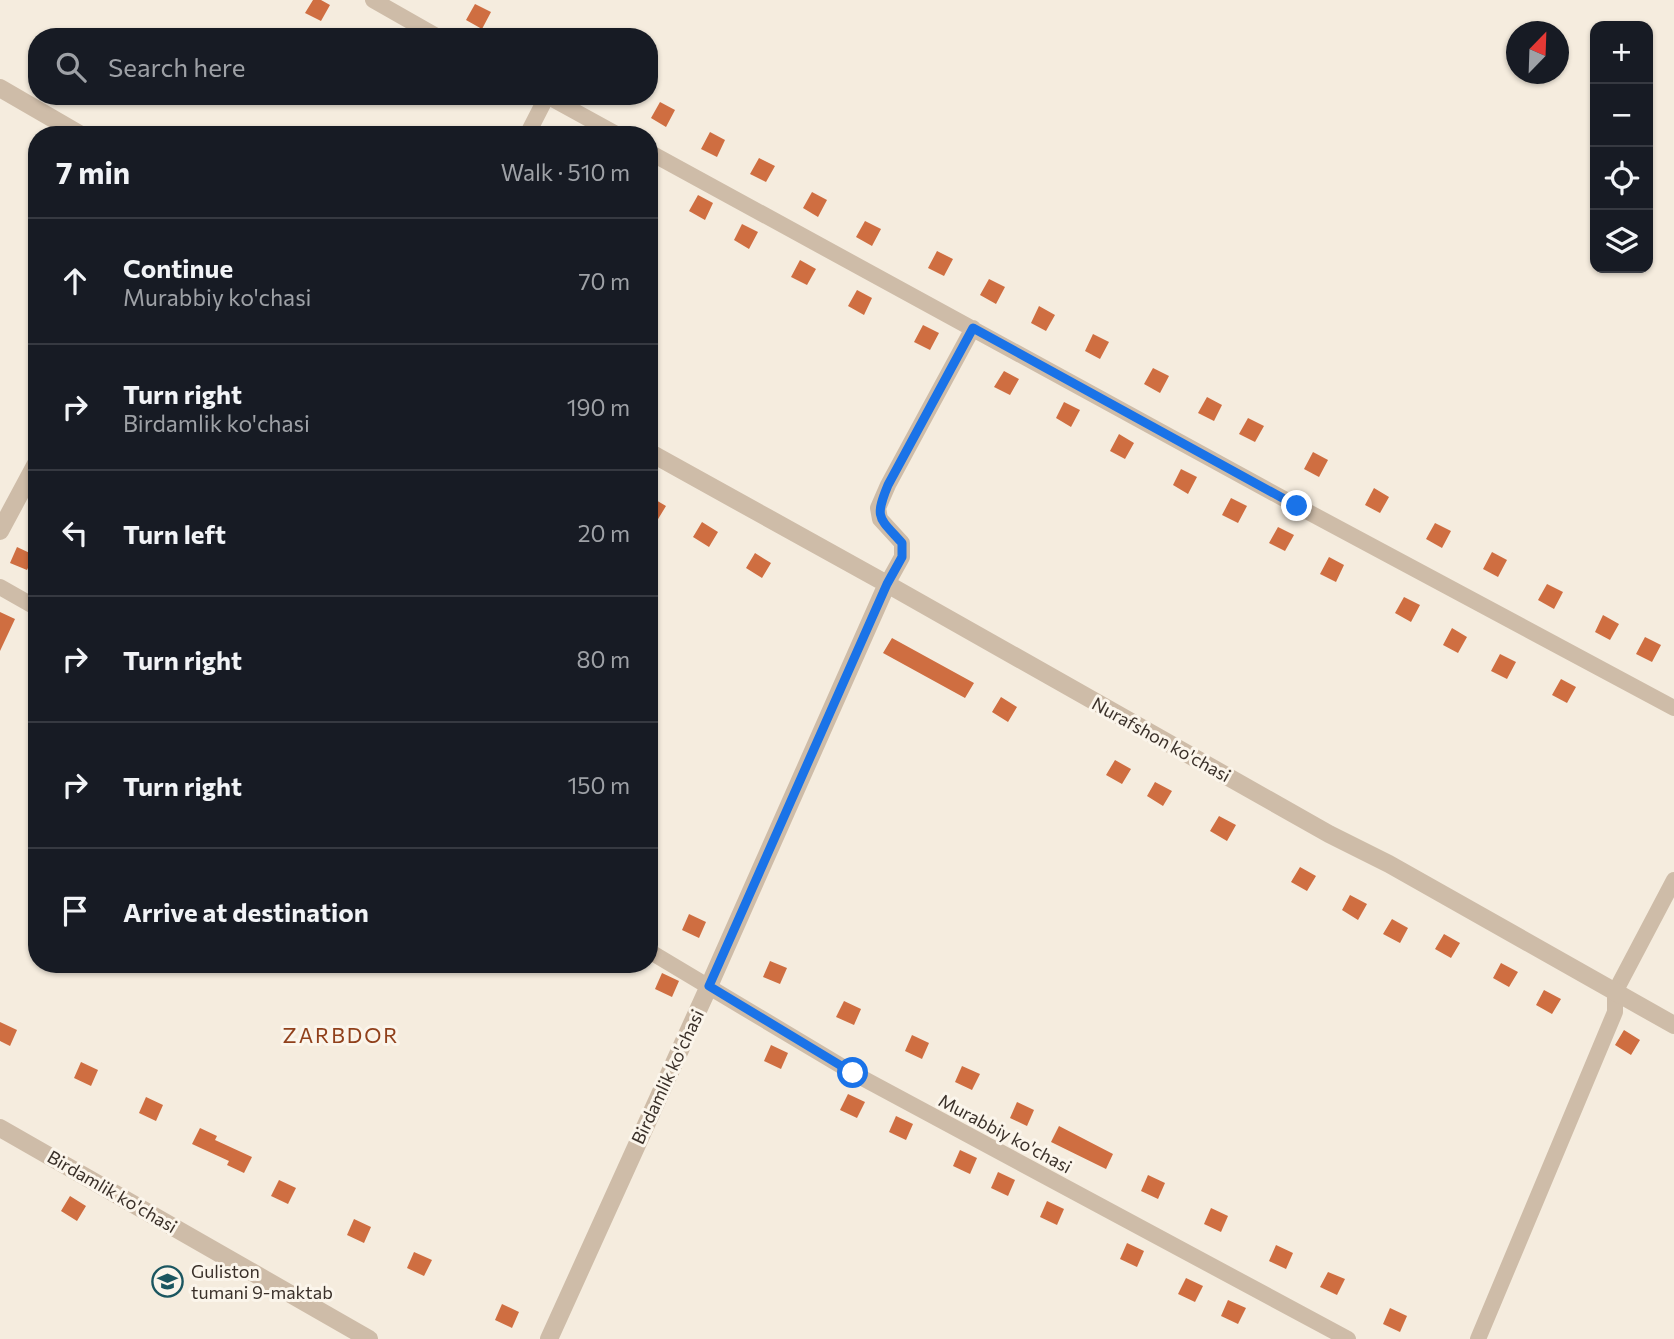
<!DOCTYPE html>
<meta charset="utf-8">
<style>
:root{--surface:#171b24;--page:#20242c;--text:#f1f3f6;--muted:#9ea1a6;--line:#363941}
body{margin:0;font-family:Commissioner,sans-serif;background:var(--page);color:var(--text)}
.controls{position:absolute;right:21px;top:21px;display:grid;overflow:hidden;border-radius:14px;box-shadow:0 2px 5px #0004}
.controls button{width:63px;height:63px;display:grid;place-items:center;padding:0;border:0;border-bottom:2px solid var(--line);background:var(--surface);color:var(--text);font:35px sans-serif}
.compass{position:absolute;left:1506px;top:21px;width:63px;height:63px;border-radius:50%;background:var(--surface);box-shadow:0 2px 5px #0004;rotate:23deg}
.stop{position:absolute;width:21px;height:21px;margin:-16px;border:5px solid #1a73e8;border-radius:50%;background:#fff}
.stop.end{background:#1a73e8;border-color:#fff;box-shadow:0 2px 7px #0008}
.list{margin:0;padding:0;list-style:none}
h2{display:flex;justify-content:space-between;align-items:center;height:91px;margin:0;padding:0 28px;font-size:30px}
h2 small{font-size:23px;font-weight:400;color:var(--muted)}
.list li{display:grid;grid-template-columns:46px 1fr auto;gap:21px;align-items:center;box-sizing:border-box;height:126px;padding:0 28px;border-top:2px solid var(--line)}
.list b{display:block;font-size:26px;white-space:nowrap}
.list p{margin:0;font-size:23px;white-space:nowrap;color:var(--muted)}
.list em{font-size:23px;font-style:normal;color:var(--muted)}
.icon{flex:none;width:38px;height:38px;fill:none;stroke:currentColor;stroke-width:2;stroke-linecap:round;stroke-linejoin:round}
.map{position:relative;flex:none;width:1674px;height:1339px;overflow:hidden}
.search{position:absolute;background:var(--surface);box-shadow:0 2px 5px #0004;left:28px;top:28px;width:630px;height:77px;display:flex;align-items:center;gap:18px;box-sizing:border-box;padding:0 24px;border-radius:28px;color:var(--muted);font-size:26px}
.panel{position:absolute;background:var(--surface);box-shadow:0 2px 5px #0004;left:28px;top:126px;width:630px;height:847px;border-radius:28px}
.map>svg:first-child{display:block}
.building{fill:#cf6e41}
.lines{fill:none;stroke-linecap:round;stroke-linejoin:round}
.minor{stroke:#cebca8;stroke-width:16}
.tertiary{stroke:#cebca8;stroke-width:18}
.route{stroke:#1a73e8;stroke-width:9}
.labels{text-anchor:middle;stroke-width:6;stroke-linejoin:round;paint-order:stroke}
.street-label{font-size:18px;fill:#3a3029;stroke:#fbf5eb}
.poi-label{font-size:18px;fill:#3a3029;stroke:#fbf5eb;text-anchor:start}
.quarter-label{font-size:21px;letter-spacing:2px;fill:#90401b;stroke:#fbf5eb}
</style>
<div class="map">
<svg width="1674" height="1339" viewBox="0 0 1674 1339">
<rect width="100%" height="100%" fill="#f5ecde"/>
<path class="building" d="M313,0H321L330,5L321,21L305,13Z
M475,4L491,12L482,29L466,20Z
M660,102L675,110L666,127L651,118Z
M710,132L725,140L717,157L701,149Z
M759,158L775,166L766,182L750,174Z
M812,192L827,200L818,217L803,208Z
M698,195L713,203L705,220L689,211Z
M865,221L881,229L872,246L856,237Z
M742,224L758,232L749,249L734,240Z
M937,251L953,259L944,276L928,268Z
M800,260L816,269L807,285L791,277Z
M989,279L1005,287L996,304L980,295Z
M857,290L872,298L864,315L848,306Z
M1039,306L1055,315L1046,331L1031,323Z
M923,325L939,333L930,350L914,342Z
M1093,334L1109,342L1100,359L1085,351Z
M1153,368L1169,376L1160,393L1144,384Z
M1004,371L1019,379L1010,395L994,387Z
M1207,397L1222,405L1214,421L1198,413Z
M1064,402L1080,410L1071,427L1056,418Z
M1248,418L1264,426L1255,442L1239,434Z
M1119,434L1134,443L1125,459L1110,451Z
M1313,452L1328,460L1319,477L1304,469Z
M1181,469L1197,477L1188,494L1173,485Z
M1374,488L1389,497L1380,513L1365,505Z
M649,496L666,506L649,534Z
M1231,498L1247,506L1238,523L1222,515Z
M702,522L718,532L709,547L693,537Z
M1435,523L1451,531L1442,548L1426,539Z
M1278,527L1294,535L1285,551L1269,543Z
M17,547L34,555L27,570L10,563Z
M1492,552L1507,560L1498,577L1483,569Z
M755,553L771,563L762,578L746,568Z
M1329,557L1344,565L1336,582L1320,574Z
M1547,584L1563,592L1554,609L1538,600Z
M1404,597L1420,605L1411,622L1395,613Z
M0,612L15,619L0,651Z
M1603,615L1619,624L1610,640L1595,632Z
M1452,628L1467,637L1458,653L1443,645Z
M1645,637L1661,645L1652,662L1636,654Z
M892,638L974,683L965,698L883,653Z
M1500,654L1516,662L1507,679L1491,671Z
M1561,679L1576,687L1567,703L1552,695Z
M1001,697L1017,707L1008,722L992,712Z
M1115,760L1131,769L1122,784L1106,775Z
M1155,782L1172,791L1163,806L1147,796Z
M1219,816L1236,825L1227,841L1210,831Z
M1300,867L1316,876L1307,891L1291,882Z
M1350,895L1367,904L1358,920L1342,910Z
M689,914L706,922L699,938L682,930Z
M1392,919L1408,928L1400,943L1383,934Z
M1444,934L1460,943L1451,958L1435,949Z
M770,961L787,968L780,984L763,977Z
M1501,963L1518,972L1509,987L1493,978Z
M662,973L679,981L672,997L655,989Z
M1544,990L1561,999L1552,1014L1536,1005Z
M844,1001L861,1009L854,1025L836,1017Z
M0,1022L17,1030L10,1046L0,1041Z
M1624,1030L1640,1040L1631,1055L1615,1045Z
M912,1035L929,1043L922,1059L905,1051Z
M771,1045L788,1053L781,1069L764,1061Z
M81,1062L98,1070L91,1086L74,1078Z
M962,1066L980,1074L972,1090L955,1082Z
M848,1094L865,1102L857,1118L840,1110Z
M146,1097L163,1105L156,1121L139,1113Z
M1017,1102L1034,1110L1027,1126L1010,1118Z
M896,1116L913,1124L906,1140L889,1132Z
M1059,1126L1113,1154L1106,1169L1051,1142Z
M200,1128L217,1136L215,1140L252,1157L244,1173L227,1165L229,1161L192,1144Z
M960,1150L977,1158L970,1174L953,1166Z
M998,1172L1015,1180L1008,1196L991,1188Z
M1148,1175L1165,1183L1158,1199L1141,1191Z
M279,1180L296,1188L288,1204L271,1196Z
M70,1196L86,1206L77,1221L61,1211Z
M1047,1201L1064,1209L1057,1225L1040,1217Z
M1211,1208L1228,1216L1221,1232L1204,1224Z
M354,1219L371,1227L364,1243L347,1235Z
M1127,1243L1144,1251L1137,1267L1120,1259Z
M1276,1245L1293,1253L1286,1269L1269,1261Z
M414,1252L432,1260L424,1276L407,1268Z
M1328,1272L1345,1279L1337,1295L1320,1287Z
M1186,1278L1203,1286L1195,1302L1178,1294Z
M1228,1300L1246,1308L1238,1324L1221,1316Z
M502,1304L519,1312L512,1328L495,1320Z
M1390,1308L1407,1316L1400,1332L1383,1324Z"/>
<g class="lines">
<path class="minor" d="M373,0L438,37
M547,96L618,135
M527,135L547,96
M649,152L1297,506L1674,708
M887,584L902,557V543L880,519L878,508L888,485L973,328
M0,587L37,608
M649,951L853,1073L1348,1339
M1478,1339L1615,1012V992L1674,880"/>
<path class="tertiary" d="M0,88L81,135
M649,452L887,584L1329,834L1389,864L1674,1025
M0,531L37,462
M0,1128L369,1339
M549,1339L709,986L887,584"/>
</g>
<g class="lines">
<path class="route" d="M853,1073L709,986L887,584L902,557V543C879,517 874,519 888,485L973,328L1297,506"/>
</g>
<defs>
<symbol id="school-ring" viewBox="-11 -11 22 22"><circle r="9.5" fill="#fbf5eb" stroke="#1b5660" stroke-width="1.5"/><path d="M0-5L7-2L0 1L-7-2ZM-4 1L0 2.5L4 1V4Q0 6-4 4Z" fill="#1b5660"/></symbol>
</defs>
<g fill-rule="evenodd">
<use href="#school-ring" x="150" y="1264" width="35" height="35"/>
</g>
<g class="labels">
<g class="street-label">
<text transform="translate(1161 740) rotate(29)" y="6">Nurafshon ko'chasi</text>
<text transform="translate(668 1077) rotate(-65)" y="6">Birdamlik ko'chasi</text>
<text transform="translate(1005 1134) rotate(28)" y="6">Murabbiy ko'chasi</text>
<text transform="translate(112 1192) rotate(30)" y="6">Birdamlik ko'chasi</text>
</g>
<g class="poi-label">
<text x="191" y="1278">Guliston<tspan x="191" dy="21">tumani 9-maktab</tspan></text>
</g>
<g class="quarter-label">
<text x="341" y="1043">ZARBDOR</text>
</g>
</g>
</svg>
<div class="controls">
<button>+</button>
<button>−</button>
<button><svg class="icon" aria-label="locate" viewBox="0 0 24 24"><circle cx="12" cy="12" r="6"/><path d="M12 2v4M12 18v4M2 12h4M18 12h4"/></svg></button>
<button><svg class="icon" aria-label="layers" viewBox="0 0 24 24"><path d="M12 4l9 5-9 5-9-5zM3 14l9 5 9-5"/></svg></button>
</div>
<svg class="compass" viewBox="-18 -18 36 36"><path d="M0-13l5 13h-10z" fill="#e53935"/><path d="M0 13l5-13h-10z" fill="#9ea1a6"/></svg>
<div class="stop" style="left:853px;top:1073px"></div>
<div class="stop end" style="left:1297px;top:506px"></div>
<div class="search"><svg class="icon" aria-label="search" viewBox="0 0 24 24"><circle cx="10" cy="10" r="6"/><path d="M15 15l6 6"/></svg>Search here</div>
<section class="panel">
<h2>7 min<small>Walk · 510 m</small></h2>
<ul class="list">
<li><svg class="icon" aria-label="ahead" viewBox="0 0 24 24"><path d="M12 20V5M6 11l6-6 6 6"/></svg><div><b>Continue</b><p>Murabbiy ko'chasi</p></div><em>70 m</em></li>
<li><svg class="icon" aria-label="right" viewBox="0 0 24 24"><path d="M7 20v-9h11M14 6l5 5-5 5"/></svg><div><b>Turn right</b><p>Birdamlik ko'chasi</p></div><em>190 m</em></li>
<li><svg class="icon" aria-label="left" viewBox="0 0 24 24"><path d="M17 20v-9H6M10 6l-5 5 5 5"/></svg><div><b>Turn left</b></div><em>20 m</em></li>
<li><svg class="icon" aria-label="right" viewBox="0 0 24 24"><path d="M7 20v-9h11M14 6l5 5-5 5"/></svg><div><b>Turn right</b></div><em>80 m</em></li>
<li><svg class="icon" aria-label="right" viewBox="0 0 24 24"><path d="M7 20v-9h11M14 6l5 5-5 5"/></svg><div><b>Turn right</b></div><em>150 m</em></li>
<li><svg class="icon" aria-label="arrive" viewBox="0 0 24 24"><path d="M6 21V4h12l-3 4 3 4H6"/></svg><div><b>Arrive at destination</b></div></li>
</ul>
</section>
</div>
